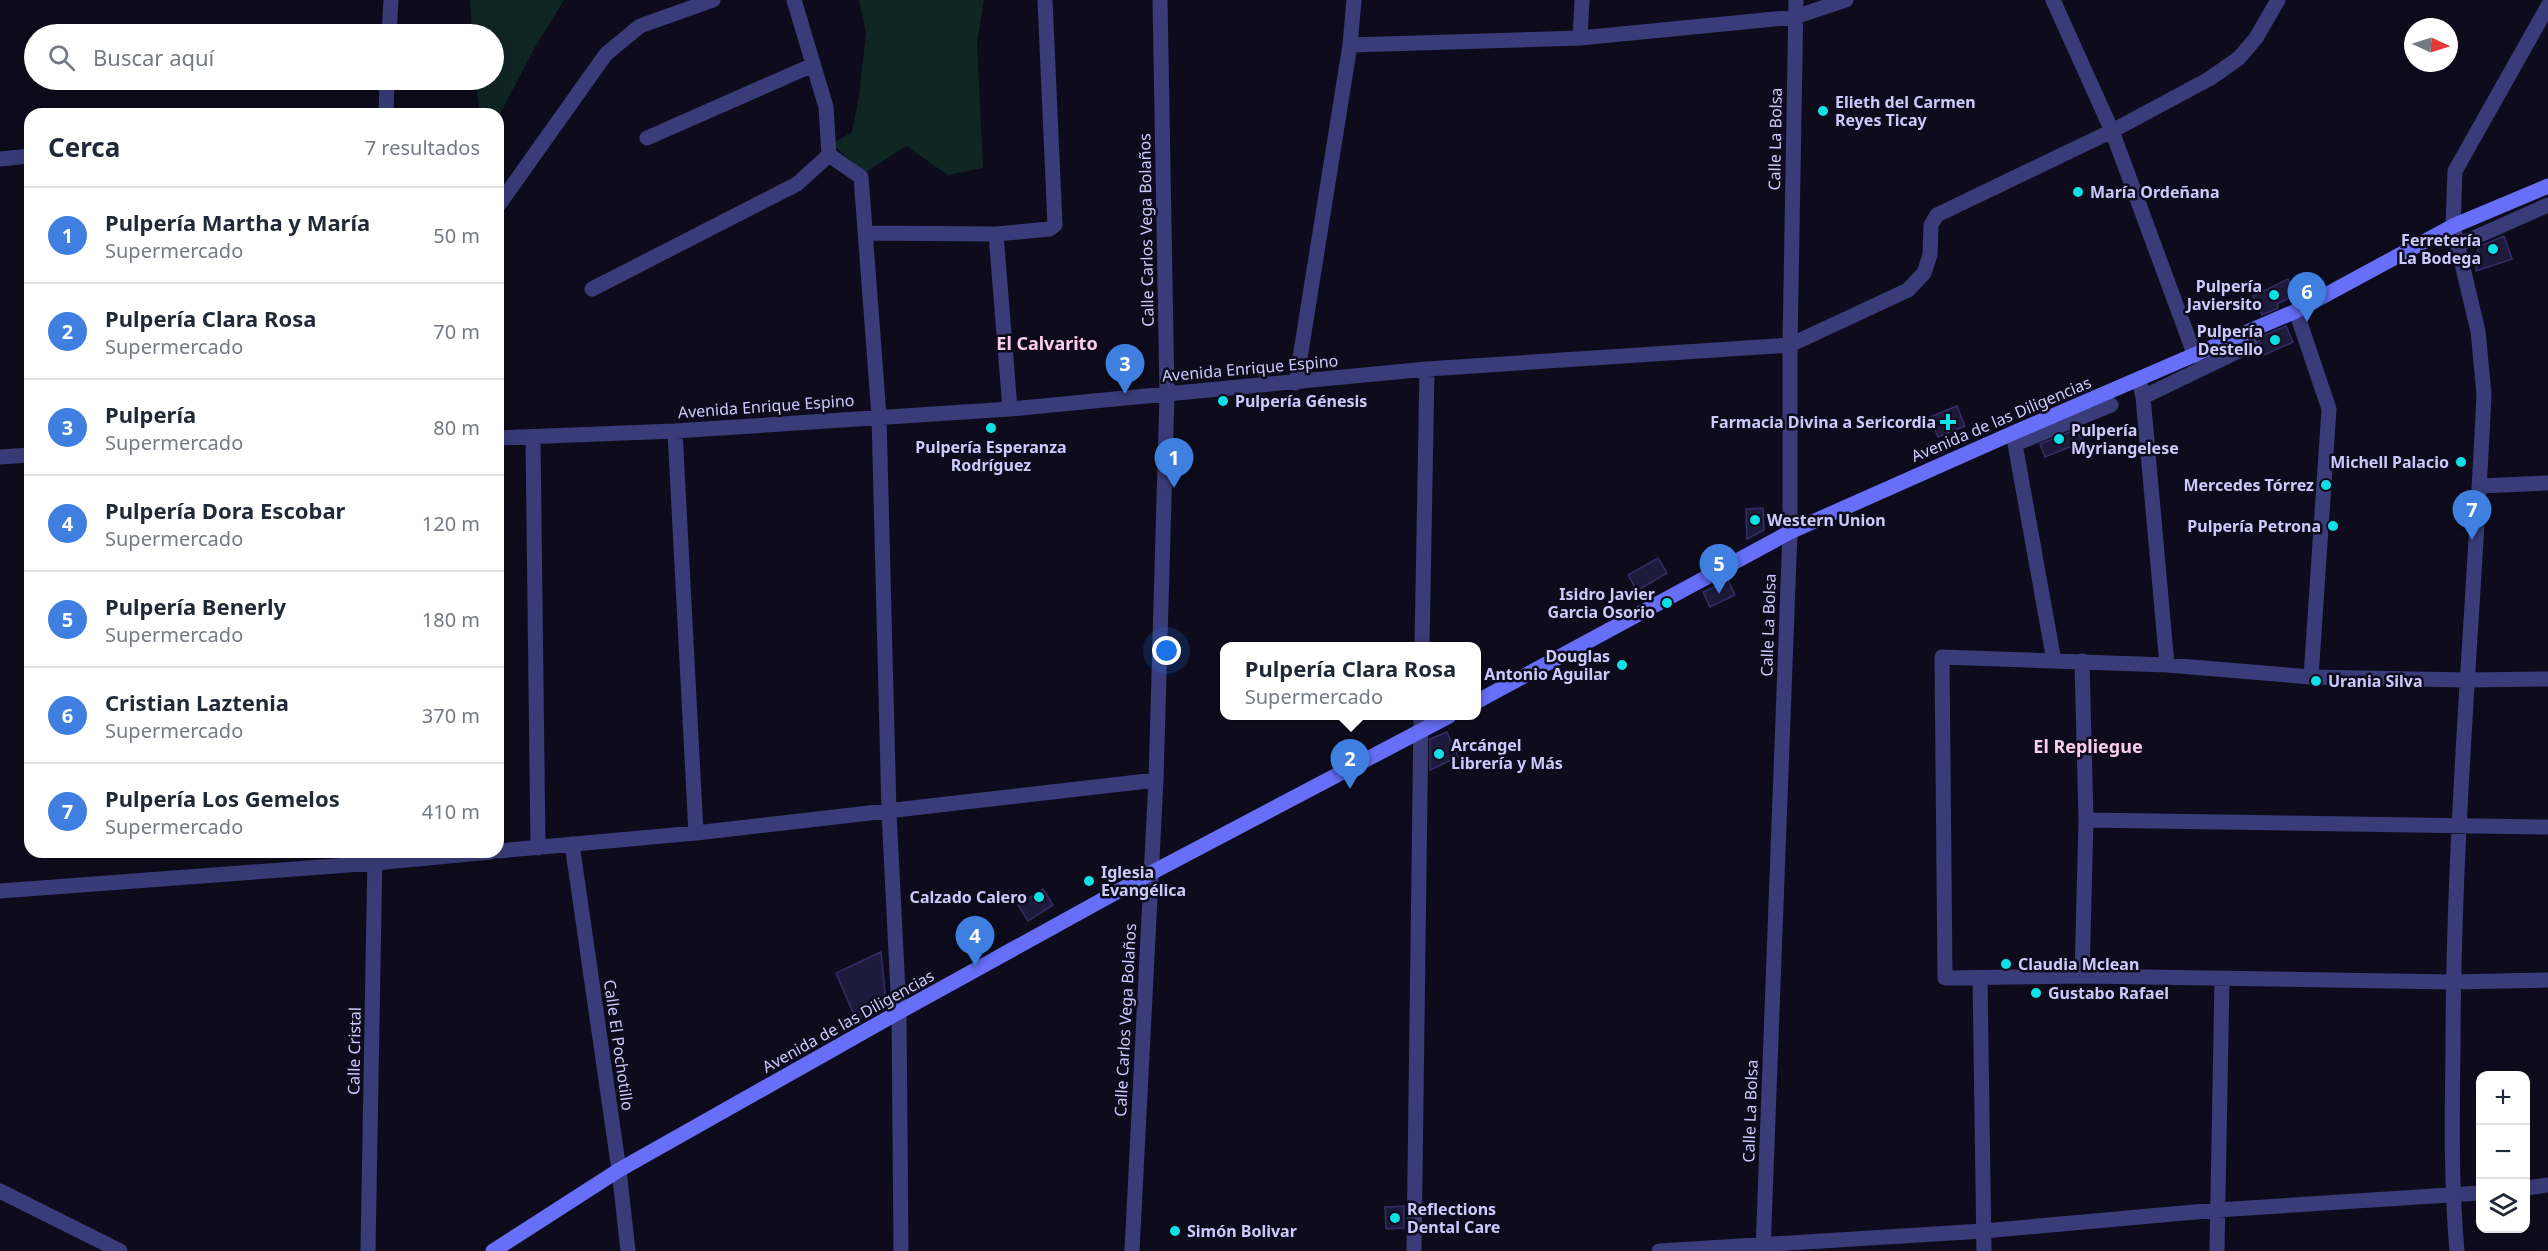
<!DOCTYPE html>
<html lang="es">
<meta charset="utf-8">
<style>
:root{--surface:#fff;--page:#f2f2f3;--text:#1f2937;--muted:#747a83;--line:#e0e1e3;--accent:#177b86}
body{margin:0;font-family:"Noto Sans",sans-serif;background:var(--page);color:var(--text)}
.controls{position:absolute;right:18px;bottom:18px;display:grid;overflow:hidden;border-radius:12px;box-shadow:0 6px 24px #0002}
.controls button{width:54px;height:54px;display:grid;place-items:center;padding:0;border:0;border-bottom:2px solid var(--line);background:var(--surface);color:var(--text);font:30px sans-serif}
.compass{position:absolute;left:2404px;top:18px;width:54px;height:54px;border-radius:50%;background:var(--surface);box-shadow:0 6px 24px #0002;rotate:94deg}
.you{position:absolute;left:1167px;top:651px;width:21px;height:21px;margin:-15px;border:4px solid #fff;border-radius:50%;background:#1a73e8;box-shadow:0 0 0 9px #1a73e833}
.badge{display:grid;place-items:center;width:39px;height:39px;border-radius:50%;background:var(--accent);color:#fff;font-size:20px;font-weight:700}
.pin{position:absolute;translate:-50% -50px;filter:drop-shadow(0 2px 3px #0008)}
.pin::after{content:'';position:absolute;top:32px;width:21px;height:18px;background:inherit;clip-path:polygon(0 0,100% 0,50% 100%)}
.popup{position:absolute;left:1220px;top:642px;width:261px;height:78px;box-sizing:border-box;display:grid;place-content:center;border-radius:12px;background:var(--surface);filter:drop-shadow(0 2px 4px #0005);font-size:20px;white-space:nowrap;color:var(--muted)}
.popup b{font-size:22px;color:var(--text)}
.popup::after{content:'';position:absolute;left:50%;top:100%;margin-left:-12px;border:12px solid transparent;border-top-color:var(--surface)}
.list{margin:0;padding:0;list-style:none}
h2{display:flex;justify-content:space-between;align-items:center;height:78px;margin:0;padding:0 24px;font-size:26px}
h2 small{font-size:20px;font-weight:400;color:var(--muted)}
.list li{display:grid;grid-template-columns:39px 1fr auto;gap:18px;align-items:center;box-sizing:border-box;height:96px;padding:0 24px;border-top:2px solid var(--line)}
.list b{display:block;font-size:22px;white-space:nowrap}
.list p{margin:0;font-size:20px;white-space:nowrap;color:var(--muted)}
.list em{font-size:20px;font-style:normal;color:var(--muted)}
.icon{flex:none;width:33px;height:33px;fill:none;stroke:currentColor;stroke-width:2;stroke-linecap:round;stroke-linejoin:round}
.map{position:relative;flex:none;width:2548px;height:1251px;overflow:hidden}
.search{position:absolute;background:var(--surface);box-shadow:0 6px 24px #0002;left:24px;top:24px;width:480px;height:66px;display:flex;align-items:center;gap:15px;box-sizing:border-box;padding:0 21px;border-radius:33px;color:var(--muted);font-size:22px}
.panel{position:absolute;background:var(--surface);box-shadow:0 6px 24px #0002;left:24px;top:108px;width:480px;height:750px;border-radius:18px}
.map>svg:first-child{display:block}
.green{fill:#102623}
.building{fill:#1e1a3c;stroke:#342d67;stroke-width:1.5}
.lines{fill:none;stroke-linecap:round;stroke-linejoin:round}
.street{stroke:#3a3c79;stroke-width:15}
.secondary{stroke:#676ef7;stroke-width:15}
.poi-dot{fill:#0de0e6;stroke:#0e0c1c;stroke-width:2}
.labels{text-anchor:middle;stroke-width:5;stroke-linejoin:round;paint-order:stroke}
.poi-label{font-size:16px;font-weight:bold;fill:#cccafc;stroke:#0e0c1c;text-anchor:start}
.street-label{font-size:16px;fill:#cccafc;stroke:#0e0c1c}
.neighbourhood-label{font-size:18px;font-weight:bold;fill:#fcccee;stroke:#0e0c1c}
</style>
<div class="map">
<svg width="2548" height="1251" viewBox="0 0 2548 1251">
<rect width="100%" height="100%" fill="#0e0c1c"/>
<path class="green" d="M470,0H564L534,49L498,118V114H480L476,80H494V34H472Z
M859,0H984L977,43L983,168L948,175L906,146L865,173L832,144L852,132L859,96L866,33Z"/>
<path class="building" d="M2504,236L2512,259L2476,271L2478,247Z
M2288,279L2295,295L2277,304L2278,308L2262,315L2253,296Z
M2286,326L2293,342L2264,355L2258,338Z
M1957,406L1965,426L1938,437L1930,417Z
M2077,429L2082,442L2045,457L2040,444Z
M1763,508L1764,530L1747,539L1746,509Z
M1658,558L1667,573L1637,591L1628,575Z
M1728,580L1735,595L1710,607L1703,592Z
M1447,732L1458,757L1430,770V739Z
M1043,889L1053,905L1028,921L1018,905Z
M881,952L885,992L882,1008L856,1019L836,973Z
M1404,1206V1228L1386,1229L1385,1207Z"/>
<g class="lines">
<path class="street" d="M794,0L826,107L829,155L861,177L879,416L889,812L899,1012L901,1251
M2053,0L2112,131L2195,356
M389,34L391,0
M1580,38L1582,0
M1350,45L1580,38L1795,17L1846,0
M386,114L387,80
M647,138L813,65
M0,159L30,156
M498,206L606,54L640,26L713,0
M867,233L996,234L1050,229L1055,225L1045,0
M996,234L1010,409
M2458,245L2548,205
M592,289L797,184L829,155
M2296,311L2329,409L2311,677
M2139,380L2143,397L2167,665
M1296,383L1350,45L1354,0
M2143,397L2251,345
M675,431L696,833
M498,438L675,431L1010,409L1427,369L1790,345L1908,290L1924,273L1930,255L1931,225L1937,215L2112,131L2209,79L2239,58L2256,38L2278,0
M533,438L538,848
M0,457L30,455
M2480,486L2548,483
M1422,646L1427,369
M2054,661L2015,444L2111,405
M2082,661L2086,820L2082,976
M2548,679L2467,680L2311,677L2167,665L1942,657L1945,978L2082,976L2453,982L2548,980
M2086,820L2548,827
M572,844L619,1170L628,1251
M498,851L696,833L1156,780
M0,891L375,863L491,852
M1980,978L1984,1251
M2526,1188L2548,1185
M0,1191L120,1251
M368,1251L375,852
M1132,1251L1156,780L1167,394L1160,0
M1414,1251L1421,716
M1659,1251L1983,1231L2217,1210L2480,1193
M1763,1251L1790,532V345L1796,0
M2217,1251L2222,979
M2457,1251C2451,1184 2452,1118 2453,1051C2453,832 2474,613 2484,394L2478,331L2453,226L2455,171L2548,6"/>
<path class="secondary" d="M1476,702L1790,532L2013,433L2296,311L2453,226L2548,186
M493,1251L619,1170L899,1012L1151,873L1449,716"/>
</g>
<g class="poi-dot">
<circle cx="1823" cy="111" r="6"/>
<circle cx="2078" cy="192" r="6"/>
<circle cx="2493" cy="249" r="6"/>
<circle cx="2274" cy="295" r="6"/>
<circle cx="2275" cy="340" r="6"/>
<circle cx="1223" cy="401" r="6"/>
<path d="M1945 413h6v6h6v6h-6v6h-6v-6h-6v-6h6z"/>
<circle cx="991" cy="428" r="6"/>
<circle cx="2059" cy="439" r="6"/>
<circle cx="2461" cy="462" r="6"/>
<circle cx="2326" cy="485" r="6"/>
<circle cx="1755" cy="520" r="6"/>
<circle cx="2333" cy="526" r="6"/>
<circle cx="1667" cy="603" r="6"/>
<circle cx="1622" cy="665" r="6"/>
<circle cx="2316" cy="681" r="6"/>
<circle cx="1439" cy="754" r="6"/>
<circle cx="1089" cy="881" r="6"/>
<circle cx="1039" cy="897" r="6"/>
<circle cx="2006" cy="964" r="6"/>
<circle cx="2036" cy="993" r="6"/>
<circle cx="1395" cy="1218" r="6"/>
<circle cx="1175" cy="1231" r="6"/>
</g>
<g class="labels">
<g class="poi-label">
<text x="1835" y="108">Elieth del Carmen<tspan x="1835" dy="18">Reyes Ticay</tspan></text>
<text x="2090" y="198">María Ordeñana</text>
<text x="2481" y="246" text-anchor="end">Ferretería<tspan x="2481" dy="18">La Bodega</tspan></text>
<text x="2262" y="292" text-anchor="end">Pulpería<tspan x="2262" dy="18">Javiersito</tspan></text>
<text x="2263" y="337" text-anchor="end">Pulpería<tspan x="2263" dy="18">Destello</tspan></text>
<text x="1235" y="407">Pulpería Génesis</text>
<text x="1936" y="428" text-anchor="end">Farmacia Divina a Sericordia</text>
<text x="2071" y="436">Pulpería<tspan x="2071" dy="18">Myriangelese</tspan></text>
<text x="991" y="453" text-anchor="middle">Pulpería Esperanza<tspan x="991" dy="18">Rodríguez</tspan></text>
<text x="2449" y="468" text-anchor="end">Michell Palacio</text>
<text x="2314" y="491" text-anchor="end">Mercedes Tórrez</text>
<text x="1767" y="526">Western Union</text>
<text x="2321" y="532" text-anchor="end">Pulpería Petrona</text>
<text x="1655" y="600" text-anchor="end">Isidro Javier<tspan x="1655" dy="18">Garcia Osorio</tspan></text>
<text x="1610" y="662" text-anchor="end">Douglas<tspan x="1610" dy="18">Antonio Aguilar</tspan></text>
<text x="2328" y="687">Urania Silva</text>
<text x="1451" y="751">Arcángel<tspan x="1451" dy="18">Librería y Más</tspan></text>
<text x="1101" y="878">Iglesia<tspan x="1101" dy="18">Evangélica</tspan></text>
<text x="1027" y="903" text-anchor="end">Calzado Calero</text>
<text x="2018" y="970">Claudia Mclean</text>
<text x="2048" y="999">Gustabo Rafael</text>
<text x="1407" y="1215">Reflections<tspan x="1407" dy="18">Dental Care</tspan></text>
<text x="1187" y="1237">Simón Bolivar</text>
</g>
<g class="street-label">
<text transform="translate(1775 139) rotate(-89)" y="6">Calle La Bolsa</text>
<text transform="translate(1146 230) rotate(-91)" y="6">Calle Carlos Vega Bolaños</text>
<text transform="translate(1250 368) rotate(-5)" y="6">Avenida Enrique Espino</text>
<text transform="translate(766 406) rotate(-4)" y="6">Avenida Enrique Espino</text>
<text transform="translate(2001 419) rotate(-23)" y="6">Avenida de las Diligencias</text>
<text transform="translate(1768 625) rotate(-88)" y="6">Calle La Bolsa</text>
<text transform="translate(1125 1020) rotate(-87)" y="6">Calle Carlos Vega Bolaños</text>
<text transform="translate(848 1021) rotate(-29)" y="6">Avenida de las Diligencias</text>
<text transform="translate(619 1045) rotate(82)" y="6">Calle El Pochotillo</text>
<text transform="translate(354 1051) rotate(-89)" y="6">Calle Cristal</text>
<text transform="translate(1750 1111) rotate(-88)" y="6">Calle La Bolsa</text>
</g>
<g class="neighbourhood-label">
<text x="1047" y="350">El Calvarito</text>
<text x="2088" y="753">El Repliegue</text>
</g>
</g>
</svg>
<div class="controls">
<button>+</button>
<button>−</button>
<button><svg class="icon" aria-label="layers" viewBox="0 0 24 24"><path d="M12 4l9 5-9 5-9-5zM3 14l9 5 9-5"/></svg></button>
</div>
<svg class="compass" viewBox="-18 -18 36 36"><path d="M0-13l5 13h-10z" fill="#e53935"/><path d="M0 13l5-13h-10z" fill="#747a83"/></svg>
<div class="you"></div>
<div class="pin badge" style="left:1174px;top:488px;background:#3f7fe0">1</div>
<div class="pin badge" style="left:1350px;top:789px;background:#3f7fe0">2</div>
<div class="popup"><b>Pulpería Clara Rosa</b>Supermercado</div>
<div class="pin badge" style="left:1125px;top:394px;background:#3f7fe0">3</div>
<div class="pin badge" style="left:975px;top:966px;background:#3f7fe0">4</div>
<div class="pin badge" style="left:1719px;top:594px;background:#3f7fe0">5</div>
<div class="pin badge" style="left:2307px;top:322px;background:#3f7fe0">6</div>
<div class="pin badge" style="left:2472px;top:540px;background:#3f7fe0">7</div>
<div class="search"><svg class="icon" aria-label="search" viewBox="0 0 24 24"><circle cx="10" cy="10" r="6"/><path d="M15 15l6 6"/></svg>Buscar aquí</div>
<section class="panel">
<h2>Cerca<small>7 resultados</small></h2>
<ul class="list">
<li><span class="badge" style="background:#3f7fe0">1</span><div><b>Pulpería Martha y María</b><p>Supermercado</p></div><em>50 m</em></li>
<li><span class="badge" style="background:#3f7fe0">2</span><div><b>Pulpería Clara Rosa</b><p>Supermercado</p></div><em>70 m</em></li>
<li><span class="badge" style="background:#3f7fe0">3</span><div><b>Pulpería</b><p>Supermercado</p></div><em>80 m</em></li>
<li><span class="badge" style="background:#3f7fe0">4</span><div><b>Pulpería Dora Escobar</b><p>Supermercado</p></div><em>120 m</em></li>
<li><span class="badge" style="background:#3f7fe0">5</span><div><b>Pulpería Benerly</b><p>Supermercado</p></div><em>180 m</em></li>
<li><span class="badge" style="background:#3f7fe0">6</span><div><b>Cristian Laztenia</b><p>Supermercado</p></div><em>370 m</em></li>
<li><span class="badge" style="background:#3f7fe0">7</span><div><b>Pulpería Los Gemelos</b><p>Supermercado</p></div><em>410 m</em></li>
</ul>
</section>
</div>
